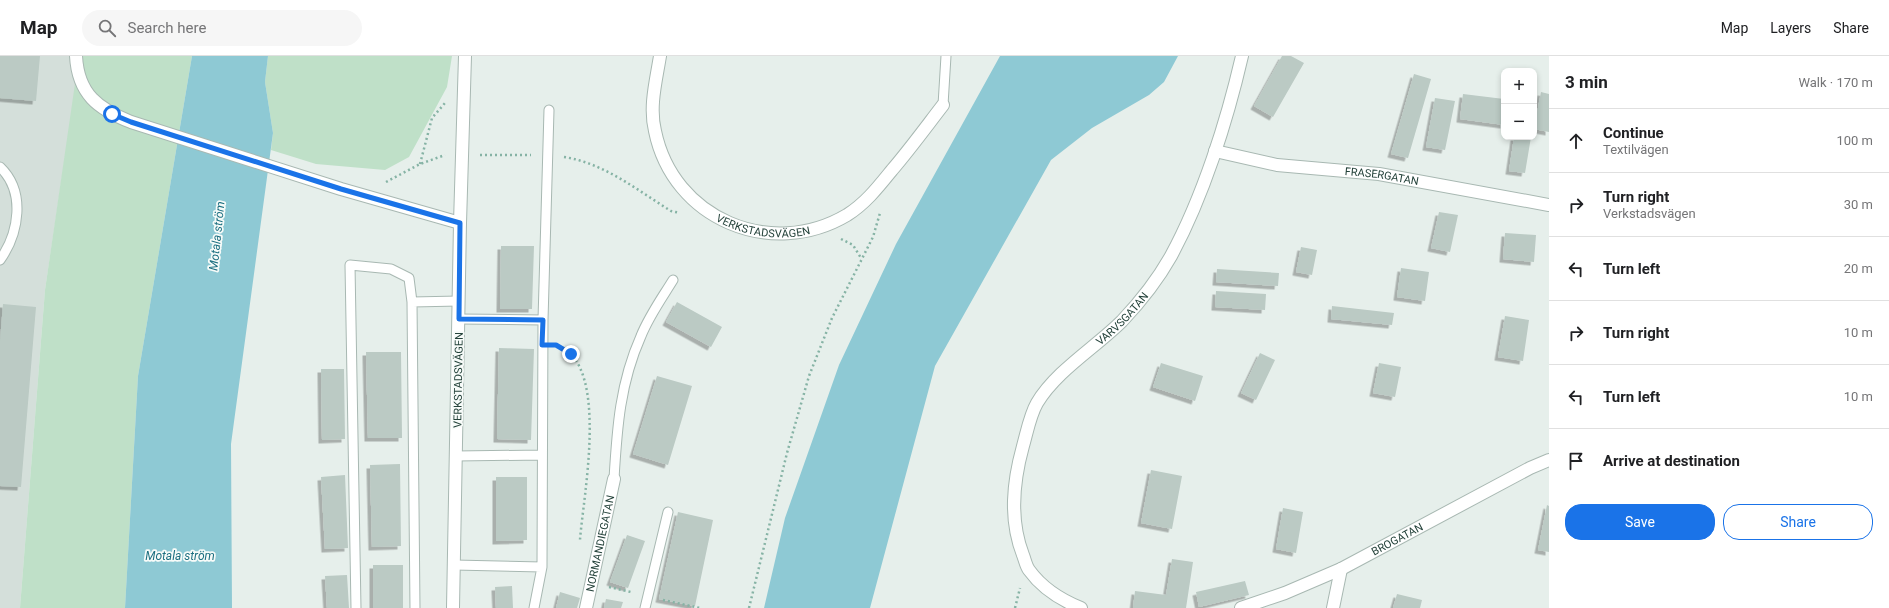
<!DOCTYPE html>
<meta charset="utf-8">
<style>
:root{--surface:#fff;--page:#f6f6f6;--text:#202124;--muted:#757577;--line:#e0e0e0;--accent:#1a73e8}
body{margin:0;font-family:Roboto,sans-serif;background:var(--page);color:var(--text)}
.controls{position:absolute;right:12px;top:12px;display:grid;overflow:hidden;border-radius:8px;box-shadow:0 2px 6px #0003}
.controls button{width:36px;height:36px;display:grid;place-items:center;padding:0;border:0;border-bottom:1px solid var(--line);background:var(--surface);color:var(--text);font:20px sans-serif}
.stop{position:absolute;width:12px;height:12px;margin:-9px;border:3px solid #1a73e8;border-radius:50%;background:#fff}
.stop.end{background:#1a73e8;border-color:#fff;box-shadow:0 1px 4px #0008}
.list{margin:0;padding:0;list-style:none}
h2{display:flex;justify-content:space-between;align-items:center;height:52px;margin:0;padding:0 16px;font-size:17px}
h2 small{font-size:13px;font-weight:400;color:var(--muted)}
.list li{display:grid;grid-template-columns:26px 1fr auto;gap:12px;align-items:center;box-sizing:border-box;height:64px;padding:0 16px;border-top:1px solid var(--line)}
.list b{display:block;font-size:15px;white-space:nowrap}
.list p{margin:0;font-size:13px;white-space:nowrap;color:var(--muted)}
.list em{font-size:13px;font-style:normal;color:var(--muted)}
.actions{display:flex;gap:8px;padding:12px 16px}
.actions a{flex:1;padding:9px 0;border:1px solid var(--accent);border-radius:16px;text-align:center;font-size:14px;color:var(--accent)}
.actions .main{background:var(--accent);color:#fff}
.icon{flex:none;width:22px;height:22px;fill:none;stroke:currentColor;stroke-width:2;stroke-linecap:round;stroke-linejoin:round}
.map{position:relative;flex:none;width:1549px;height:552px;overflow:hidden}
header{display:flex;align-items:center;gap:24px;box-sizing:border-box;height:56px;padding:0 20px;background:var(--surface);border-bottom:1px solid var(--line)}
header strong{font-size:19px}
nav{display:flex;gap:22px;margin-inline-start:auto;font-size:14px}
.search{width:280px;height:36px;background:var(--page);display:flex;align-items:center;gap:10px;box-sizing:border-box;padding:0 14px;border-radius:22px;color:var(--muted);font-size:15px}
main{display:flex}
aside{flex:1;background:var(--surface)}
.map>svg:first-child{display:block}
.built{fill:#d4dfda}
.green{fill:#bfe0c8}
.water{fill:#8ec9d4}
.building{fill:#bbcac4;filter:url(#shadow)}
.lines{fill:none;stroke-linecap:round;stroke-linejoin:round}
.service-casing{stroke:#a8b8b2;stroke-width:11}
.minor-casing{stroke:#a8b8b2;stroke-width:14}
.tertiary-casing{stroke:#a8b8b2;stroke-width:14}
.path{stroke:#86b3a5;stroke-width:2.5;stroke-dasharray:2 3;stroke-linecap:butt}
.service{stroke:#fff;stroke-width:9}
.minor{stroke:#fff;stroke-width:12}
.tertiary{stroke:#fff;stroke-width:12}
.route{stroke:#1a73e8;stroke-width:5}
.labels{text-anchor:middle;stroke-width:3.5;stroke-linejoin:round;paint-order:stroke}
.street-label{font-size:11px;fill:#24423a;stroke:#f7fbf9}
.water-label{font-size:12px;font-style:italic;fill:#1c6f80;stroke:#f7fbf9}
</style>
<header>
<strong>Map</strong>
<div class="search"><svg class="icon" aria-label="search" viewBox="0 0 24 24"><circle cx="10" cy="10" r="6"/><path d="M15 15l6 6"/></svg>Search here</div>
<nav><a>Map</a><a>Layers</a><a>Share</a></nav>
</header>
<main>
<div class="map">
<svg width="1549" height="552" viewBox="0 0 1549 552">
<defs>
<filter id="shadow"><feDropShadow dx="-3.5" dy="3.5" stdDeviation="0" flood-color="#0004"/></filter>
</defs>
<rect width="100%" height="100%" fill="#e6efeb"/>
<path class="built" d="M0,0H80L45,234L20,552H0Z"/>
<path class="green" d="M79,0H192L138,320L125,552H20L45,234Z
M268,0H452L447,31L409,101L385,114L316,108L271,94L273,77L265,26Z"/>
<path class="water" d="M192,0H268L265,26L273,77L231,388L232,552H125L138,320Z
M1000,0H1178L1164,26L1149,39L1092,72L1051,104L935,310L870,552H764L785,462L839,309L896,188Z"/>
<path class="building" d="M0,0H40L36,45L0,42Z
M1282,0H1291L1304,7L1273,61L1254,50Z
M1414,18L1431,23L1408,102L1391,98Z
M1541,36L1549,38V76L1534,73Z
M1463,38L1504,43V69L1460,63Z
M1435,42L1455,45L1445,94L1426,91Z
M1514,81H1531L1525,117L1509,115Z
M1439,156L1458,159L1450,196L1431,192Z
M1505,177L1536,179L1534,206L1503,203Z
M501,190H534L532,253H500Z
M1301,191L1317,194L1312,219L1296,216Z
M1401,212L1429,216L1425,245L1397,241Z
M1217,213L1279,217L1278,230L1216,226Z
M1216,235L1266,238L1265,254L1215,251Z
M677,246L722,271L711,291L666,266Z
M3,248L36,251L21,431L0,430V285Z
M1332,250L1394,257L1392,269L1331,263Z
M1505,260L1529,264L1523,305L1498,301Z
M499,292L534,293L531,384L497,383Z
M366,296H401L402,382H368Z
M1260,297L1275,304L1256,344L1241,337Z
M1161,307L1203,320L1195,345L1153,331Z
M1379,307L1401,311L1395,341L1373,337Z
M321,313H344L345,383L322,384Z
M657,320L692,330L668,409L633,398Z
M400,408L401,490L372,491L370,409Z
M1151,414L1182,420L1172,473L1141,467Z
M345,419L348,492L325,493L321,421Z
M496,421H527V484L496,485Z
M1547,449L1549,450V496L1538,494Z
M1283,452L1303,456L1296,497L1276,493Z
M678,456L713,464L695,550L659,543Z
M627,479L645,485L628,532L610,526Z
M1172,503L1193,506L1186,552H1133L1135,535L1166,539Z
M373,509H403V552H373Z
M347,519L349,552H327L325,520Z
M1245,525L1249,539L1199,551L1196,536Z
M512,530L513,552H496L495,531Z
M560,536L580,542L577,552H556Z
M1397,538L1422,544L1420,552H1393Z
M606,543L623,546L621,552H604Z"/>
<g class="lines">
<defs>
<path id="service" d="M943,49L946,0
M0,111C26,136 19,177 0,204
M412,246L415,552
M459,263L543,264
M456,400L542,399
M614,423C617,372 620,327 641,280C649,260 662,242 673,224
M454,509L542,511
M356,552L350,209L391,213L409,222L412,246L459,245
M534,552L542,511L543,264L549,54
M645,552L668,456"/>
<g id="minor">
<path id="s1" d="M660,0C656,25 649,51 655,75C673,163 771,204 847,159C866,147 879,130 892,114C910,93 926,71 943,49"/>
<path id="s2" d="M1215,95L1277,109L1379,118L1549,149"/>
<path d="M460,167L465,0"/>
<path id="s3" d="M586,552L614,423"/>
<path id="s4" d="M1081,552C1061,544 1042,532 1029,514C1026,510 1025,504 1023,499C1009,463 1013,426 1023,390C1027,376 1030,359 1037,347C1056,315 1096,291 1122,265C1140,246 1158,223 1171,200C1203,141 1227,65 1242,0"/>
<path id="s5" d="M1241,552L1285,537L1341,513L1530,412L1549,404"/>
<path d="M1333,552L1341,513"/>
</g>
<path id="tertiary" d="M76,0C78,38 98,53 131,66L341,133L460,167L453,552"/>
</defs>
<use href="#service" class="service-casing"/>
<use href="#minor" class="minor-casing"/>
<use href="#tertiary" class="tertiary-casing"/>
<path class="path" d="M480,99H531
M564,101C604,107 637,134 671,155L680,157
M420,108L432,62L445,47
M386,126L420,108L445,99
M841,183L853,189L861,202
M561,291C609,314 583,441 580,484
M609,531L631,536
M663,544L700,552
M749,552L787,397L809,320L832,262L873,181L880,157
M1015,552L1020,532"/>
<use href="#service" class="service"/>
<use href="#minor" class="minor"/>
<use href="#tertiary" class="tertiary"/>
</g>
<g class="lines">
<path class="route" d="M112,58L131,66L341,133L460,167L459,263L543,264L542,289H556L571,298"/>
</g>
<g class="labels">
<g class="street-label">
<text dy="4" stroke="none"><textPath href="#s2" startOffset="169">FRASERGATAN</textPath></text>
<text dy="4" stroke="none"><textPath href="#s1" startOffset="233">VERKSTADSVÄGEN</textPath></text>
<text dy="4" stroke="none"><textPath href="#s4" startOffset="358">VARVSGATAN</textPath></text>
<text transform="translate(458 324) rotate(-89)" y="4">VERKSTADSVÄGEN</text>
<text dy="4" stroke="none"><textPath href="#s5" startOffset="171">BROGATAN</textPath></text>
<text dy="4" stroke="none"><textPath href="#s3" startOffset="66">NORMANDIEGATAN</textPath></text>
</g>
<g class="water-label">
<text transform="translate(217 180) rotate(-84)" y="4">Motala ström</text>
<text x="180" y="504">Motala ström</text>
</g>
</g>
</svg>
<div class="controls">
<button>+</button>
<button>−</button>
</div>
<div class="stop" style="left:112px;top:58px"></div>
<div class="stop end" style="left:571px;top:298px"></div>
</div>
<aside>
<h2>3 min<small>Walk · 170 m</small></h2>
<ul class="list">
<li><svg class="icon" aria-label="ahead" viewBox="0 0 24 24"><path d="M12 20V5M6 11l6-6 6 6"/></svg><div><b>Continue</b><p>Textilvägen</p></div><em>100 m</em></li>
<li><svg class="icon" aria-label="right" viewBox="0 0 24 24"><path d="M7 20v-9h11M14 6l5 5-5 5"/></svg><div><b>Turn right</b><p>Verkstadsvägen</p></div><em>30 m</em></li>
<li><svg class="icon" aria-label="left" viewBox="0 0 24 24"><path d="M17 20v-9H6M10 6l-5 5 5 5"/></svg><div><b>Turn left</b></div><em>20 m</em></li>
<li><svg class="icon" aria-label="right" viewBox="0 0 24 24"><path d="M7 20v-9h11M14 6l5 5-5 5"/></svg><div><b>Turn right</b></div><em>10 m</em></li>
<li><svg class="icon" aria-label="left" viewBox="0 0 24 24"><path d="M17 20v-9H6M10 6l-5 5 5 5"/></svg><div><b>Turn left</b></div><em>10 m</em></li>
<li><svg class="icon" aria-label="arrive" viewBox="0 0 24 24"><path d="M6 21V4h12l-3 4 3 4H6"/></svg><div><b>Arrive at destination</b></div></li>
</ul>
<div class="actions"><a class="main">Save</a><a>Share</a></div>
</aside>
</main>
